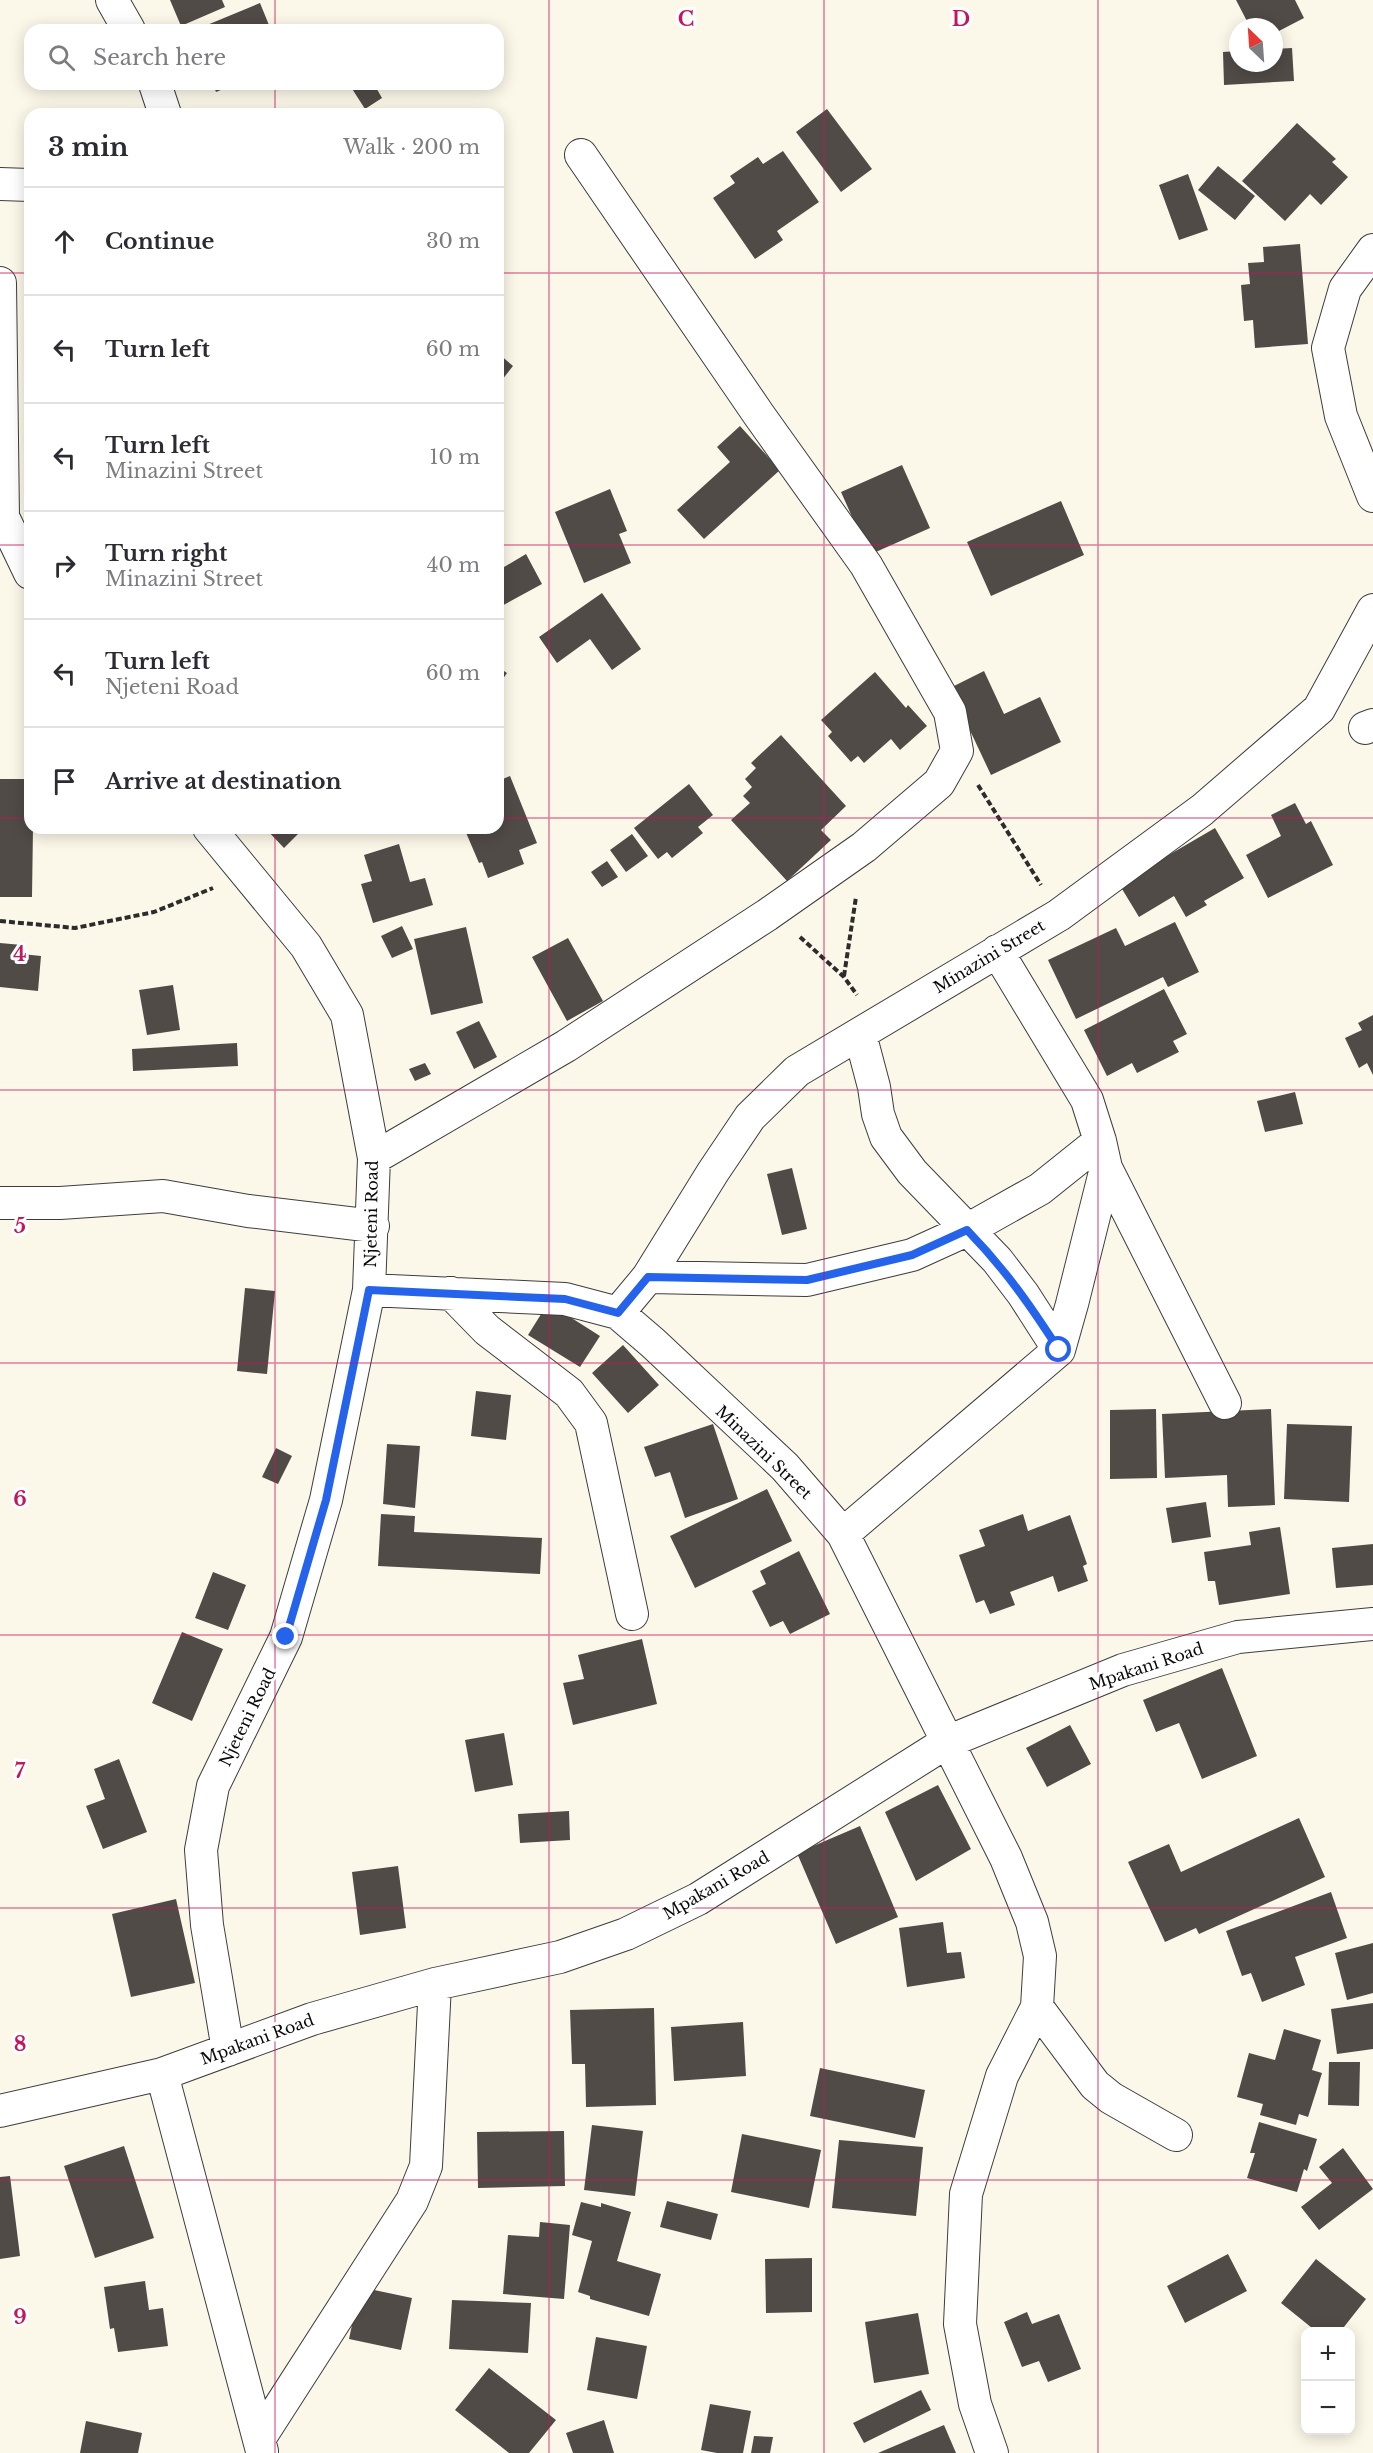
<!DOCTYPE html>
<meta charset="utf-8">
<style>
:root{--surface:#fff;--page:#f2f2f3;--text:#2b2b33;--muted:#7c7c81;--line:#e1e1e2}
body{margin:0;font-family:"Libre Baskerville",serif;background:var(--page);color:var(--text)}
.controls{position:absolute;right:18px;bottom:18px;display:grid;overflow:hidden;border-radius:12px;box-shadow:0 3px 15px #0003}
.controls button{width:54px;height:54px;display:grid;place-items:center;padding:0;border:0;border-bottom:2px solid var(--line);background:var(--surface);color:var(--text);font:30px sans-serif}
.compass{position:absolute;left:1229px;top:18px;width:54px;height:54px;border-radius:50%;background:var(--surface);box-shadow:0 3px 15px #0003;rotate:335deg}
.stop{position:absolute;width:18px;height:18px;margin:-14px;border:4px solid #2563eb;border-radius:50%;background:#fff}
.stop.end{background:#2563eb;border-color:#fff;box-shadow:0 2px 6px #0008}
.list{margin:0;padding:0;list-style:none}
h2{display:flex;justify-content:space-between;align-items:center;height:78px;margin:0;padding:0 24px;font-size:26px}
h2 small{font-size:20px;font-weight:400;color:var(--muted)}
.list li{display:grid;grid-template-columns:39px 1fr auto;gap:18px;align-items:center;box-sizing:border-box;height:108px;padding:0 24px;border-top:2px solid var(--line)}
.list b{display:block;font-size:22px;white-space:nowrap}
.list p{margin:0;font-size:20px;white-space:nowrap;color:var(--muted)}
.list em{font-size:20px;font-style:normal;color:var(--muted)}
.icon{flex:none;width:33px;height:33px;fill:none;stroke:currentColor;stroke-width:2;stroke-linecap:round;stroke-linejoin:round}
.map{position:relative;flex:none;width:1373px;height:2453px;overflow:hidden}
.search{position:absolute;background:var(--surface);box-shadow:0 3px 15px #0003;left:24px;top:24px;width:480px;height:66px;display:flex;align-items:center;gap:15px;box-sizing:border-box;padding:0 21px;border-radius:18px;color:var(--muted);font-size:22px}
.panel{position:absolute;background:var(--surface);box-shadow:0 3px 15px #0003;left:24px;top:108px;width:480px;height:726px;border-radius:18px}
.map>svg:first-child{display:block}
.building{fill:#514b47}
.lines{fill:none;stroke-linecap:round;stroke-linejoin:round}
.minor-casing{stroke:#3d3d3d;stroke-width:34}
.path{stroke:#2c2c2c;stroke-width:4;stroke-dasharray:6 3;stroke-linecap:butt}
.minor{stroke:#fff;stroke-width:32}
.route{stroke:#2563eb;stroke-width:8}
.grid{fill:none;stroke:#c2185b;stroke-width:1.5;stroke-opacity:0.55}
.labels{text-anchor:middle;stroke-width:6;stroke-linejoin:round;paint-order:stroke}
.street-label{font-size:16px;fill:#0a0a0a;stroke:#fff}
.grid-label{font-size:20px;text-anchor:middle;font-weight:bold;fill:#c2185b;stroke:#fff;stroke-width:6;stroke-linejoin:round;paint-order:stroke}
</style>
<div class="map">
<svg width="1373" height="2453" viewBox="0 0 1373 2453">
<rect width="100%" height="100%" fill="#fcf8e9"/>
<path class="building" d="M170,0H222L225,7L181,26Z
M1236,0H1295L1304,18L1277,32L1272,23L1263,27H1250Z
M260,3L271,30H195Z
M1292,48L1294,81L1224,85L1223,52L1238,51V63H1274V49Z
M213,84H235L216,92Z
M349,84H374L382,98L365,109Z
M827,109L872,169L841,192L796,132Z
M1297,123L1336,159L1332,162L1348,177L1321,205L1310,194L1285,221L1242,181Z
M783,151L819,202L777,231L783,240L755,259L713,198L735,183L730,176L758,157L763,164Z
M1218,166L1255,196L1235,220L1198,190Z
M1188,174L1208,230L1179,240L1159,185Z
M1300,244L1308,344L1255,348L1253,320L1244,321L1241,285L1250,284L1248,263L1264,262L1263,247Z
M498,353L513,366L498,385Z
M740,426L780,470L704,539L677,510L730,462L717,447Z
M902,465L930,528L869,555L841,492Z
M610,489L627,531L619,534L631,563L584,583L555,512Z
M1061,501L1084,555L991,596L967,542Z
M526,554L542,584L498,608V555L504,567Z
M602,593L641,649L612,670L590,639L557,663L539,637Z
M498,667L507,673L498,686Z
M984,671L1004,714L1040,697L1061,742L991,775L950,688Z
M875,672L906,708L908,705L927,726L900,750L891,739L864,763L858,756L851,762L828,736L832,732L821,720Z
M781,735L846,806L821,830L831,840L787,881L731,820L750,803L743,796L752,787L745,779L756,768L751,763Z
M510,776L537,843L519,850L524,864L488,878L482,862L479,863L464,828H498V781Z
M0,779H30V828H33L32,897H0Z
M689,784L713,815L698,827L703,833L672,858L667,852L658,859L634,828Z
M1295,803L1306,824L1311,821L1333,865L1268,898L1246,855L1281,836L1271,815Z
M265,828H304L284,848Z
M1215,828L1244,878L1204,901L1207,905L1186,917L1174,896L1139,917L1119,884Z
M632,834L648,856L626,872L610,850Z
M399,844L410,882L425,878L433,905L373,923L361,884L372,881L364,855Z
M607,861L618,877L602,887L591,872Z
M1175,922L1199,972L1168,987L1163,977L1076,1019L1048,960L1116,928L1125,946Z
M402,926L413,949L392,958L381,936Z
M466,927L483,1003L431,1015L414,939Z
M568,938L603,1001L567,1021L532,957Z
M0,943L22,945V954L41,956L38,991L0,987Z
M173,985L180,1030L147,1035L139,990Z
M1164,989L1187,1034L1173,1041L1179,1052L1137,1073L1132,1063L1107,1076L1084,1030Z
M1373,1015V1075L1367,1063L1359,1068L1345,1038L1362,1030L1358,1023Z
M479,1021L497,1057L474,1069L456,1032Z
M237,1043L238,1066L133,1071L132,1049Z
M425,1063L431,1074L415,1081L409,1069Z
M1295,1092L1303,1124L1265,1132L1257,1101Z
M792,1168L807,1229L782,1235L767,1174Z
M245,1288L275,1291L267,1374L237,1371Z
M548,1303L600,1336L580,1367L528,1335Z
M623,1345L659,1385L628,1413L592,1373Z
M476,1391L511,1395L506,1440L471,1436Z
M1156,1409L1157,1478L1110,1479V1410Z
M1271,1409L1275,1505L1228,1507L1227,1475L1165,1478L1162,1414Z
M713,1424L738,1499L685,1518L670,1472L655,1477L644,1447Z
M1287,1424L1352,1426L1349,1502L1284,1499Z
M387,1444L420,1446L415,1508L383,1504Z
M276,1448L292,1456L278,1484L262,1477Z
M767,1489L792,1541L695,1588L670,1536Z
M1206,1502L1211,1537L1172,1543L1166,1508Z
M381,1514L415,1516L414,1532L542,1538L540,1574L378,1566Z
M1023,1514L1028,1531L1070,1515L1087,1564L1083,1566L1088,1581L1058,1592L1053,1576L1010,1592L1015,1605L990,1614L984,1600L976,1603L959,1555L985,1546L979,1530Z
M1280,1527L1290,1594L1219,1605L1215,1581H1208L1204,1552L1251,1545L1249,1532Z
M1373,1544V1585L1336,1588L1332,1548Z
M799,1551L830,1614L790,1634L783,1621L770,1627L752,1591L766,1584L760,1571Z
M213,1572L246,1585L228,1630L195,1618Z
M182,1632L223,1649L192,1721L152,1703Z
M642,1639L657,1704L573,1725L563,1683L584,1679L578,1655Z
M1222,1668L1257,1756L1202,1779L1179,1723L1156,1732L1143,1700Z
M1070,1725L1091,1764L1047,1787L1026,1748Z
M504,1733L513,1785L475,1792L465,1740Z
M119,1759L147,1832L103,1849L86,1806L105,1799L94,1769Z
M938,1785L971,1849L916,1881L885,1812Z
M569,1811L570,1840L520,1843L518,1814Z
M1299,1818L1325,1877L1199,1934L1196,1928L1165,1942L1128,1862L1169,1844L1181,1872Z
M860,1826L898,1917L836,1944L797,1853Z
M398,1866L406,1928L360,1935L352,1872Z
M1331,1892L1347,1938L1295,1957L1305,1985L1262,2002L1251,1973L1242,1976L1226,1931Z
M176,1899L195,1983L131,1997L112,1914Z
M943,1922L947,1953L961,1952L965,1978L907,1987L899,1928Z
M1373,1943V1993L1347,2000L1335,1953Z
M1373,2003V2049L1337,2054L1331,2009Z
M654,2008L656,2105L586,2107L585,2064H572L570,2010Z
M743,2022L746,2076L674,2081L671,2027Z
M1284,2029L1321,2040L1312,2070L1322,2073L1308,2117L1299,2114L1296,2125L1260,2115L1263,2104L1237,2097L1249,2053L1275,2060Z
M1329,2062H1360L1359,2106L1328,2105Z
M820,2068L925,2090L915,2138L810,2116Z
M1259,2122L1317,2139L1307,2171L1304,2169L1297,2192L1247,2178L1255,2153H1250Z
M592,2125L643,2131L635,2196L584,2190Z
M564,2131L565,2186L478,2188L477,2132Z
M742,2134L821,2150L809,2208L731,2192Z
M839,2140L923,2147L916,2216L832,2208Z
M124,2146L154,2238L95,2258L64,2166Z
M1343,2148L1373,2189L1319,2230L1301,2207L1332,2183L1319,2167Z
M10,2176L20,2256L0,2259V2177Z
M667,2201L718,2214L711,2240L660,2227Z
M581,2202L601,2207V2203L631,2212L617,2261L661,2274L649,2316L590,2299V2296L578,2292L592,2241L572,2235Z
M540,2222L570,2225L564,2299L503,2294L508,2235L539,2237Z
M1228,2254L1247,2291L1185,2323L1167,2286Z
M812,2258V2312L766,2313L765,2259Z
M1316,2259L1366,2299L1340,2332H1317L1281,2303Z
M145,2281L149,2310L163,2308L168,2346L118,2352L114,2328L110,2329L104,2287Z
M360,2287L412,2298L401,2350L349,2339Z
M452,2300L531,2303L528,2353L449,2349Z
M1027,2312L1032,2324L1059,2314L1081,2369L1048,2382L1039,2361L1022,2367L1004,2322Z
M918,2313L929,2374L874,2383L865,2322Z
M596,2337L647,2346L637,2399L587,2390Z
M489,2368L556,2420L529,2453H509L455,2410Z
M921,2390L931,2410L864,2443L853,2423Z
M710,2404L751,2411L743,2453H717L701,2450Z
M604,2420L614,2453H573L566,2433Z
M86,2421L142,2433L138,2453H80Z
M944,2425L956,2453H878Z
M754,2436L773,2437L770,2453H751Z"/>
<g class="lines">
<defs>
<path id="minor" d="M112,0L129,30
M155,84L165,114
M0,184L30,185
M1373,250L1345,289L1328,348L1341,416L1373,496
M0,283L3,517L30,573
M1365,728L1373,725
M209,828L306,946L347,1015L374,1158L369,1290L326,1500L286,1637L213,1786L201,1850L207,1925L228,2050
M860,1034L874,1087L878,1114L886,1137L912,1172L997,1260L1023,1294L1059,1350
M374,1158L566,1046L767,915L864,847L939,783L957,751L950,712L866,565L759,415L581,155
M1106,1168L1225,1403
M0,1203H60L163,1196L248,1211L373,1226
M648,1277L807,1280L912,1255L967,1230L1040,1189L1100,1141
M369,1290L565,1299L618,1313L653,1343L785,1467L843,1534L1006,1858L1032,1922L1040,1956L1037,2007L1002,2076L966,2194L960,2324L975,2404L992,2453
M451,1293L487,1330L569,1393L591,1423L632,1614
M618,1313L648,1277L713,1172L750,1117L797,1071L1059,915L1202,810L1319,709L1373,610
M843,1534L1059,1350L1072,1304L1106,1168L1100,1141L1087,1100L997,951
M1037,2007L1095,2085L1111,2098L1176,2135
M162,2074L262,2451
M0,2111L162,2074L312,2019L435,1984L560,1957L626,1934L698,1899L947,1742L1123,1670L1238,1637L1373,1624
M259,2439L412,2201L426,2166L435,1984"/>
</defs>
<use href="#minor" class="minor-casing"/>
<path class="path" d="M978,785L1041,885
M0,921L75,928L154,912L213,888
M800,937L844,977L857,995
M844,976L856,897"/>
<use href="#minor" class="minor"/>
</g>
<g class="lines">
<path class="route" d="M286,1637L326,1500L369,1290L565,1299L618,1313L648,1277L807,1280L912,1255L967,1230C1005,1269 1030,1305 1059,1350"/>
</g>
<path class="grid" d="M275,0V30M549,0V2453M824,0V2453M1098,0V2453M275,84V114M0,273H30M498,273H1373M0,545H30M498,545H1373M0,818H30M498,818H1373M275,828V2453M0,1090H1373M0,1363H1373M0,1635H1373M0,1908H1373M0,2180H1373"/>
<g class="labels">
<g class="street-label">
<text transform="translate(989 956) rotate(-31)" y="6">Minazini Street</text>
<text transform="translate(371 1214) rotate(-89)" y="6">Njeteni Road</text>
<text transform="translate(764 1452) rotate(44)" y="6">Minazini Street</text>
<text transform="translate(1146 1666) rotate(-18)" y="6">Mpakani Road</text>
<text transform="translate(247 1717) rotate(-64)" y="6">Njeteni Road</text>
<text transform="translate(716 1885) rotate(-30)" y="6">Mpakani Road</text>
<text transform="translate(257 2039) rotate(-20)" y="6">Mpakani Road</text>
</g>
</g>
<g class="grid-label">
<text x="686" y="26">C</text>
<text x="961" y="26">D</text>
<text x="20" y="961">4</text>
<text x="20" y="1233">5</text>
<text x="20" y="1506">6</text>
<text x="20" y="1778">7</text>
<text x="20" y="2051">8</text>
<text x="20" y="2324">9</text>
</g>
</svg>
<div class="controls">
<button>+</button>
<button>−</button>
</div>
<svg class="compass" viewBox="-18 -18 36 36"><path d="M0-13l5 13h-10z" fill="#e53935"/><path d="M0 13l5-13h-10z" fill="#7c7c81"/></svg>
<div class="stop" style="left:1059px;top:1350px"></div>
<div class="stop end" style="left:286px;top:1637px"></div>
<div class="search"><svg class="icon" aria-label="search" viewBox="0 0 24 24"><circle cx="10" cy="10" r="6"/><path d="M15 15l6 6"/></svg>Search here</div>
<section class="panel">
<h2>3 min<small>Walk · 200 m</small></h2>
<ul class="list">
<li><svg class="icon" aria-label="ahead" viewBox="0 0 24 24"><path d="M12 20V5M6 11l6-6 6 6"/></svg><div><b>Continue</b></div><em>30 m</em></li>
<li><svg class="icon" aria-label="left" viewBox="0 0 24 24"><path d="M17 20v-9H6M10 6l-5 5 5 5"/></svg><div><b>Turn left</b></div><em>60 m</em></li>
<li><svg class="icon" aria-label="left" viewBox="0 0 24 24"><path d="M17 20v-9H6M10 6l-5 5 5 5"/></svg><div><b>Turn left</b><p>Minazini Street</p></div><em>10 m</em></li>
<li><svg class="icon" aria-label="right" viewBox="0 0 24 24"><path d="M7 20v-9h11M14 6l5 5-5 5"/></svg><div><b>Turn right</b><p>Minazini Street</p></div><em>40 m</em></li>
<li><svg class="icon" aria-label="left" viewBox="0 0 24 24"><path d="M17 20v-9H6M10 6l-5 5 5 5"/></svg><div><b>Turn left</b><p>Njeteni Road</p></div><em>60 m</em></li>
<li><svg class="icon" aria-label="arrive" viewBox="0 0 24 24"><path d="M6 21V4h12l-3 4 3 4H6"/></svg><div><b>Arrive at destination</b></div></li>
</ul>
</section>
</div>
